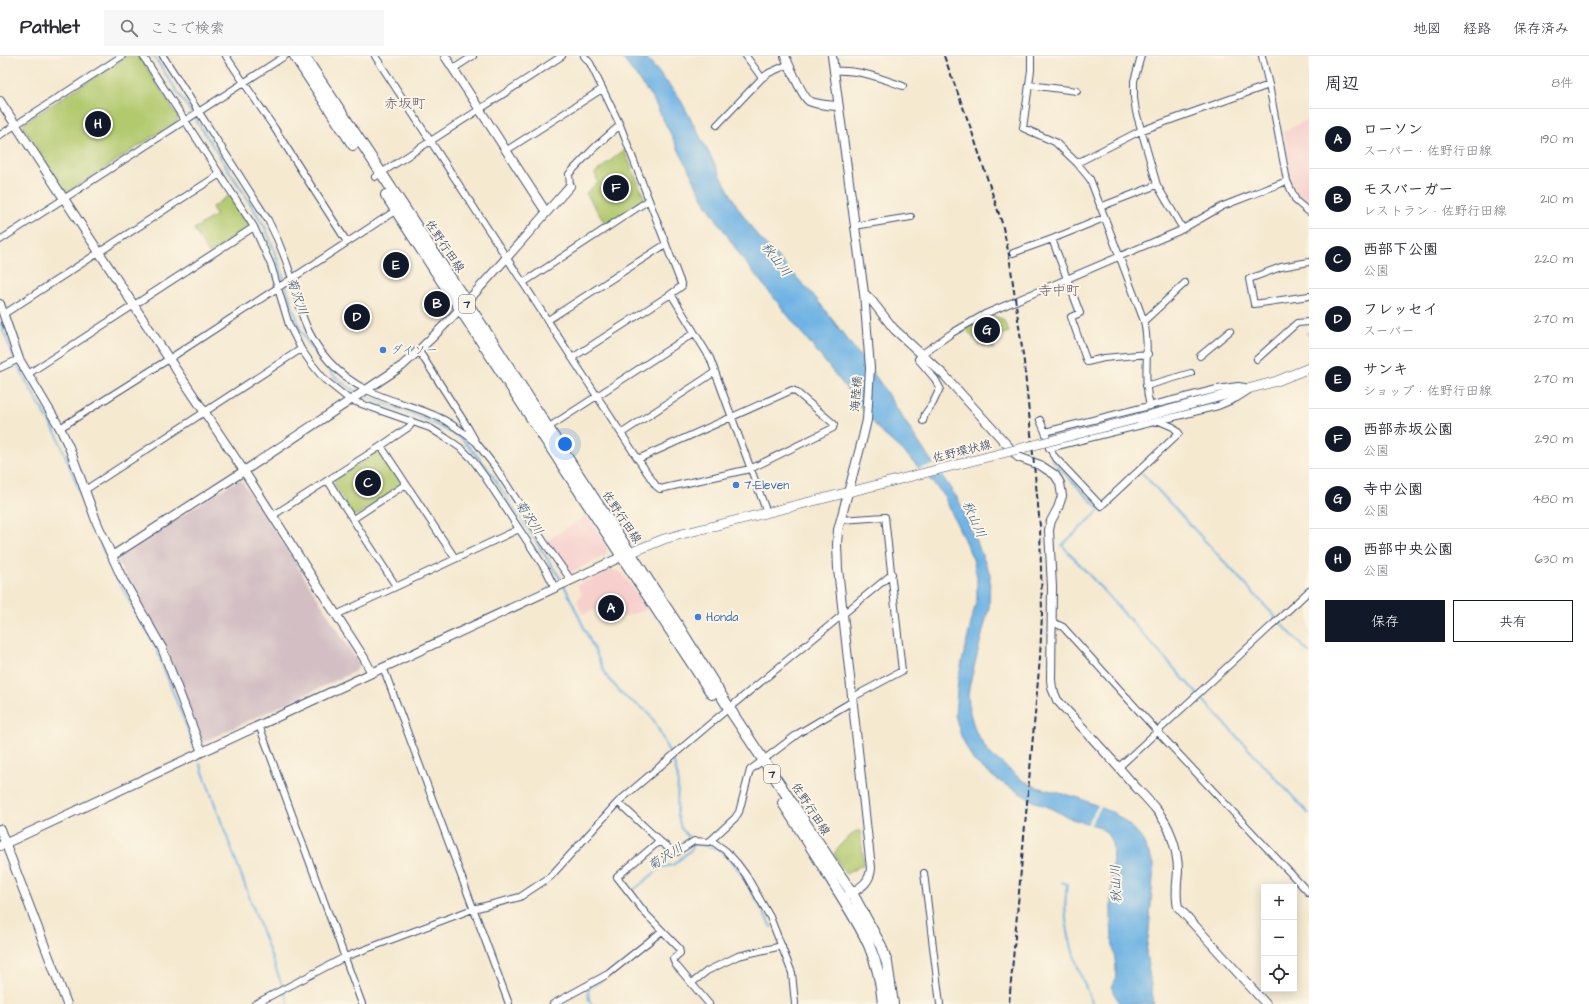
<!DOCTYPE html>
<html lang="ja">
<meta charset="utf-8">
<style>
:root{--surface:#fff;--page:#f7f7f7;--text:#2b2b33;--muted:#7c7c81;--line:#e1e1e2;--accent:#111827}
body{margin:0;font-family:"Architects Daughter","Klee One",sans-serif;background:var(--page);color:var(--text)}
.controls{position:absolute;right:12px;bottom:12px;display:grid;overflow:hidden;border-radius:0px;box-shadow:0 2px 10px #0003}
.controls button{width:36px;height:36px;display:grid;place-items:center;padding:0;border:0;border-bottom:1px solid var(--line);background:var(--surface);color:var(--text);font:20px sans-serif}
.you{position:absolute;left:565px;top:388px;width:14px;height:14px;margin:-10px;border:3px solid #fff;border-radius:50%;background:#1a73e8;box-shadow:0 0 0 6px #1a73e833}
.badge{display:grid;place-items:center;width:26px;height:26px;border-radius:50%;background:var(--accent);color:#fff;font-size:13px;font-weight:700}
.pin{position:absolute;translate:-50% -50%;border:2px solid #fff;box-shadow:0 1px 4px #0006}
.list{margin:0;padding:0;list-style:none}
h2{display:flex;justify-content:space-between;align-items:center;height:52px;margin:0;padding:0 16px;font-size:17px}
h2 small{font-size:13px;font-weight:400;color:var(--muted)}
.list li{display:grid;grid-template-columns:26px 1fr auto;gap:12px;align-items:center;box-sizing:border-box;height:60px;padding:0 16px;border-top:1px solid var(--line)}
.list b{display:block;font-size:15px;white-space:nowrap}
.list p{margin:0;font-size:13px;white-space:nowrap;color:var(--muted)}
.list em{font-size:13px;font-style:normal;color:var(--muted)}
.actions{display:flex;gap:8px;padding:12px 16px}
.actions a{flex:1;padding:9px 0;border:1px solid var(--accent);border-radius:0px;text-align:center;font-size:14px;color:var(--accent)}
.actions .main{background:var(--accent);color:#fff}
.icon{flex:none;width:22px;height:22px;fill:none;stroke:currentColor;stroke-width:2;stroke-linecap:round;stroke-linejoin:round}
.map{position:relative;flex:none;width:1309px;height:948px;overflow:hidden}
header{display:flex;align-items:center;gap:24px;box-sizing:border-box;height:56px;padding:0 20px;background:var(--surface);border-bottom:1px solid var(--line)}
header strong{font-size:19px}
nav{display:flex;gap:22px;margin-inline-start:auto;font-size:14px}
.search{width:280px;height:36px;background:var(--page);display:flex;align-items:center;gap:10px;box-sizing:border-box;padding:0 14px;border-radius:0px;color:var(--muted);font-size:15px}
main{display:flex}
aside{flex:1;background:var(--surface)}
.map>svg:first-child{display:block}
.built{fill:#f7d0cd}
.industrial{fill:#d2bec3}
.green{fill:#b2c96e;stroke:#667c66}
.water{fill:#6eb3e4;stroke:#4471a1}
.pier{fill:#f5e9d0}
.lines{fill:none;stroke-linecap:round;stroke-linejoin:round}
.stream{stroke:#6eb3e4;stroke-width:2}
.minor-casing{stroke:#3c4b6f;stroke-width:8}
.tertiary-casing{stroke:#3c4b6f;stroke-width:10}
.secondary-casing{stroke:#3c4b6f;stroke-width:10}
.primary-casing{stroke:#3c4b6f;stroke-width:12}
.minor{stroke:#fff;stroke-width:6}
.tertiary{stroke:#fff;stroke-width:8}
.secondary{stroke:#fff;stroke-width:9}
.primary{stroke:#fff;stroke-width:10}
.rail{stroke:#1b2f5e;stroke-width:2;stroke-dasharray:6 3;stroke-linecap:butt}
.secondary-bridge-casing{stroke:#3c4b6f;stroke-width:10;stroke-linecap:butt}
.secondary-bridge{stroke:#fff;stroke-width:9}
.shop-dot{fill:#3f7fe0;stroke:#fcf5e5;stroke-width:1.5}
.labels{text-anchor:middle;stroke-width:4;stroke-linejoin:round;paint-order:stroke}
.shield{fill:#fcf5e5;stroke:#5e6a86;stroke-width:1}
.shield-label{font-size:11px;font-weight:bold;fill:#1b2f5e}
.street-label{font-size:12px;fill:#1b2f5e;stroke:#fcf5e5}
.shop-label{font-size:12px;fill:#366cbe;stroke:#fcf5e5;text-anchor:start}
.water-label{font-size:13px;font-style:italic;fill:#345786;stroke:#fcf5e5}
.quarter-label{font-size:14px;fill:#675c74;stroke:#fcf5e5}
</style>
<header>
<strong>Pathlet</strong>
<div class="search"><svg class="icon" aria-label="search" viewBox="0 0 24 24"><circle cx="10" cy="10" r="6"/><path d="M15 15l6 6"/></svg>ここで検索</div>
<nav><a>地図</a><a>経路</a><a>保存済み</a></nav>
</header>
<main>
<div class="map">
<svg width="1309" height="948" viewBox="0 0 1309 948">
<rect width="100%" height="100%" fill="#fcf5e5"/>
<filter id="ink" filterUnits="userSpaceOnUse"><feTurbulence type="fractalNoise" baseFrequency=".025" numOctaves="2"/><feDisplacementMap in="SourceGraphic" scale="8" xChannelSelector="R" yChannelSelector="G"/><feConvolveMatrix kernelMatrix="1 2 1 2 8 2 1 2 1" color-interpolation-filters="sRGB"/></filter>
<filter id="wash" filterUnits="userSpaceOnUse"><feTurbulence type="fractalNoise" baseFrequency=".012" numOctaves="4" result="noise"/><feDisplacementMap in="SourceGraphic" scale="16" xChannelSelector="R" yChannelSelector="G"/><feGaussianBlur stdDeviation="0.9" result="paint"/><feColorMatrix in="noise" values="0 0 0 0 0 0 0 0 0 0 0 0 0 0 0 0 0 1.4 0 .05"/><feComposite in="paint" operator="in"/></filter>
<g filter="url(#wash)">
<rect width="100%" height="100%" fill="#f5e9d0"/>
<path class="built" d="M1309,63V149L1297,139L1291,124L1283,76Z
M438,232L447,246L445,254L439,261L426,239Z
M587,459L606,490L607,496L605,500L571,516L566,515L546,485Z
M612,514L622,517L647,553L610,566L603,552L582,558L577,545L582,538L577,529Z"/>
<path class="industrial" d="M237,424L242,425L281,484L359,608L356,615L205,685L201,683L161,581L124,519L118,504L119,500Z"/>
<path class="green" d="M127,0H139L178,61L177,65L70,135H65L23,70L25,66Z
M624,94L645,143L606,169L586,137L598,126L595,117Z
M230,139L249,168L248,172L209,198L194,173L216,159L212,151Z
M987,258L1003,263L1009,276L994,281V293L979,288L965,272Z
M377,395L382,396L402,427L401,430L357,459H353L334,428L335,424Z
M856,775H860L864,808L846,818L834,798L843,786Z"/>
<path class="water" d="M621,0H645L679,41L737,150L756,178L815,241L879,325L921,390L958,443L990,518L989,551L970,627L968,639L970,657L975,674L988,696L1022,724L1036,731L1079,742L1114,757L1135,774L1143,785L1154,808L1149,875L1146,897L1154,948H1121L1114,938L1112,931C1119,921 1115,903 1113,891C1109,859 1112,825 1113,792L1111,784L1106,776L1097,770L1072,763L1046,750L1035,746L996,723L973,704L961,680L955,659L958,623L977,542V521L973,503L943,438L906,398L881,376L742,202L705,146L653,43Z"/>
<path class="pier" d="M936,408L944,418L926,423L916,413Z
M1099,748L1102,749L1090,770L1087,769Z"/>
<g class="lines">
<path class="stream" d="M154,0L245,139L266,173L277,202L300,273L310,290L334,320L348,331L358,336
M0,267L18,311L58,381L102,492L119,527L155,590L194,690
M1307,277L1309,279
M362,338L371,343L425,363L461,382L486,410L562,525
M1051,403L1100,454L1062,489L1202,643L1309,758
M1142,417L1309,597
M564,529L607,621L625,641L647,655L656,668L674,707L678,722L677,757L681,772L694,788L692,793L673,809L662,811L636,832L633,835L635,840
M200,708L289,948
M694,788C702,789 712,790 719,794C738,805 761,851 771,871
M1062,826L1067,828C1066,839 1064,851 1066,862C1069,890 1081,922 1093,948
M644,851L655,863
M787,912L790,921
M617,915L643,894
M592,948L589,944L588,935L591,931L603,924"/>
</g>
</g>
<g filter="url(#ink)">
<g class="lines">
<defs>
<path id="minor" d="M143,0L254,171L271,209L289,269L301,293L311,307L325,324L350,344L430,372L446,382L462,393L472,403L485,421L546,514L555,532
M163,0L268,164C278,183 286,203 292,223C297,236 299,251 304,264C315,294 338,320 367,334C390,346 416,350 438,361C452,367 464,377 476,386
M226,0L275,73L347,186
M375,0L638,403L656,430L660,433L750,413L833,372L834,368L795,335L792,334L638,403
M746,0L762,22
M1031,0V14L1023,72L1055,86L1077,107L1090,123L1144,265C1151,293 1142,322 1150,350
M1141,0L1134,25V42L1136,56L1157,129L1183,173
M1262,0L1269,29L1287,125
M453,13L473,0
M833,15C858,13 880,22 903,30
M1029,29L1077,35
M620,69L682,230L671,238L710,302L767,457
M717,69L762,22L769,17L789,8
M0,79L122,0
M507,94L602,33
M1077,107L1140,75L1269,29
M375,121L562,0
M570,130L569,118L594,92L620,69L590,7L584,0
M1100,151L1157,129
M854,170L911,161
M1052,183L1080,257L1071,261L1087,306L1104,302L1148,298
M0,184L285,0
M1013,197L1052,183L1104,162
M1309,206L1281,211L1249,223L1254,248L1309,240
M523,227L649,144
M4,258L220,118
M548,264L666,188
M1144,265L1185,227
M419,295L467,370L476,386L496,412L544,486L571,524
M1200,300L1230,275
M572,302L671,238
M1257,303L1297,267L1309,266
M0,312L19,303
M28,318L254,171
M1146,330L1191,317
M1040,364L1045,376
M923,365L925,358L933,347L940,332L935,323L918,303L922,298L952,277L985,258L1179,175L1223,150L1287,125L1296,145L1309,156
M1159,365L1173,371L1179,377L1101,450L1053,399L1045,376L1217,333L1238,330L1245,331
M60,372L169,303L398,153
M546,373L694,277
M622,377L715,316
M381,390L455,502
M1049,392L1218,350L1237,342L1248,335
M328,425L396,530
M85,434L301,293
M272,460L381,390L409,371L413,366
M353,463L406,428
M841,464L885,461L902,615L853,641
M336,559L519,473
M1052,566L1063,571L1157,675L1309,837
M383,611L509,948
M259,669L362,948
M1119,711L1309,535
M618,746L662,787L674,796H677L694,785L709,786L735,762L739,756L750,714L799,677L853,645
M712,785L726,795L737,807L746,819L770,861L792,917L795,948
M662,787H657L617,821L646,858L679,892L680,897L673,903L675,908L709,948
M924,817L940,948
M692,927L707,915L738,900L782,890
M255,948L345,901L473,853L520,841L550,821L618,746L717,662L892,518
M553,948L608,918L662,875"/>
<path id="tertiary" d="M445,0L546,156
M785,0C789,9 802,40 809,45C817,49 829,49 837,50
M832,0L864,237L870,312L867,364L863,381L838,474L837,489L838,513L871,812C870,828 859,832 847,840
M0,45L169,303L244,415L364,602L372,617
M864,237L872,245L894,273L944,319L1018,401L1040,409L1055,419L1060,427L1062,440L1058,452L1051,465L1049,474L1052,531L1051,624L1052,632L1057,644C1083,672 1108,699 1133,728C1147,743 1164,759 1171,779C1175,790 1178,804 1178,815C1177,828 1175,839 1178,851L1266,948
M0,248L19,303L60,372L69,391L97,467L121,520L162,592L202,696
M112,500L244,415L402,310C462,256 516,190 570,130
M0,773L67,948
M0,790L621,501"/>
<path id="secondary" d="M1136,363L1277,325L1309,312
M625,499L664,483L682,478L889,426"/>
<path id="primary" d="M295,0L353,89
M304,0L477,262L574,412L677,568L734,660L852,837L881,890L887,907L893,948
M386,139L449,236L712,638
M783,747C800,773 816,799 832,825C859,869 879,895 883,948"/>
</defs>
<use href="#minor" class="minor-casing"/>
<use href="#tertiary" class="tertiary-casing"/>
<use href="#secondary" class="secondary-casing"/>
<use href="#primary" class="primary-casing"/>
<use href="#minor" class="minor"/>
<use href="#tertiary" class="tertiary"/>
<use href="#secondary" class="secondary"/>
<use href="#primary" class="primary"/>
<path class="rail" d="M944,0L970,70L1002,167L1009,199L1024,306L1040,470L1042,557L1040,602L1009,948"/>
<defs>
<path id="secondary-bridge" d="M889,426L1136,363"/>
</defs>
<use href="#secondary-bridge" class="secondary-bridge-casing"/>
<use href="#secondary-bridge" class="secondary-bridge"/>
</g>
</g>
<g class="shop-dot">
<circle cx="383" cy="294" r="4"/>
<circle cx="736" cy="429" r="4"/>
<circle cx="698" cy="561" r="4"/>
</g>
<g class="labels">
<g class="shield">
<rect x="459" y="239" width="16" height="18" rx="3"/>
<rect x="764" y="709" width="16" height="18" rx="3"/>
</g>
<g class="shield-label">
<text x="467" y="252">7</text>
<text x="772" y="722">7</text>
</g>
<g class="street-label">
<text transform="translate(445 190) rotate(56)" y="4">佐野行田線</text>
<text transform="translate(856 338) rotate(-86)" y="4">海陸橋</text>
<text transform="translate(962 395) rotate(-14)" y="4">佐野環状線</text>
<text transform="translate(622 461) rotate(56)" y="4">佐野行田線</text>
<text transform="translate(811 753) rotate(57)" y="4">佐野行田線</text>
</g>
<g class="shop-label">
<text x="391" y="298">ダイソー</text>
<text x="744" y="433">7-Eleven</text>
<text x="706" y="565">Honda</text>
</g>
<g class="water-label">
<text transform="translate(777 203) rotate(52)" y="5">秋山川</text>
<text transform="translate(298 240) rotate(71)" y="5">菊沢川</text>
<text transform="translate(530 461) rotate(56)" y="5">菊沢川</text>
<text transform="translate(975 463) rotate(66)" y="5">秋山川</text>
<text transform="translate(665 800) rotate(-33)" y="5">菊沢川</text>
<text transform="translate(1115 828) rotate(-92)" y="5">秋山川</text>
</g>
<g class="quarter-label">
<text x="405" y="52">赤坂町</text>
<text x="1059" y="239">寺中町</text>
</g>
</g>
</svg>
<div class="controls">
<button>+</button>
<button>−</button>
<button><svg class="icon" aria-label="locate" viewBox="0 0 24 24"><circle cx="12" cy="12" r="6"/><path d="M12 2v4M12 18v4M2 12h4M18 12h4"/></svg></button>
</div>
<div class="you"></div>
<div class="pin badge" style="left:611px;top:552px">A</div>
<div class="pin badge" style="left:437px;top:248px">B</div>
<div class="pin badge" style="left:368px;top:427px">C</div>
<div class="pin badge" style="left:357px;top:261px">D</div>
<div class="pin badge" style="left:396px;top:209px">E</div>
<div class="pin badge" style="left:616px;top:132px">F</div>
<div class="pin badge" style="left:987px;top:274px">G</div>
<div class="pin badge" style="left:98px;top:68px">H</div>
</div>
<aside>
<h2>周辺<small>8件</small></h2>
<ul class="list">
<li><span class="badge">A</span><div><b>ローソン</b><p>スーパー · 佐野行田線</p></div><em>190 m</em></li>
<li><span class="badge">B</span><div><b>モスバーガー</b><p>レストラン · 佐野行田線</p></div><em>210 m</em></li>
<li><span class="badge">C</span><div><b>西部下公園</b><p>公園</p></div><em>220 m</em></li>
<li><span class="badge">D</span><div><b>フレッセイ</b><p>スーパー</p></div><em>270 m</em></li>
<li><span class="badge">E</span><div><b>サンキ</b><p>ショップ · 佐野行田線</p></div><em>270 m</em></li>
<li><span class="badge">F</span><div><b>西部赤坂公園</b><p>公園</p></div><em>290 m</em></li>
<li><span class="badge">G</span><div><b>寺中公園</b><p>公園</p></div><em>480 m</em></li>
<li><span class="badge">H</span><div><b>西部中央公園</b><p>公園</p></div><em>630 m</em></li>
</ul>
<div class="actions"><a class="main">保存</a><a>共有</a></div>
</aside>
</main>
